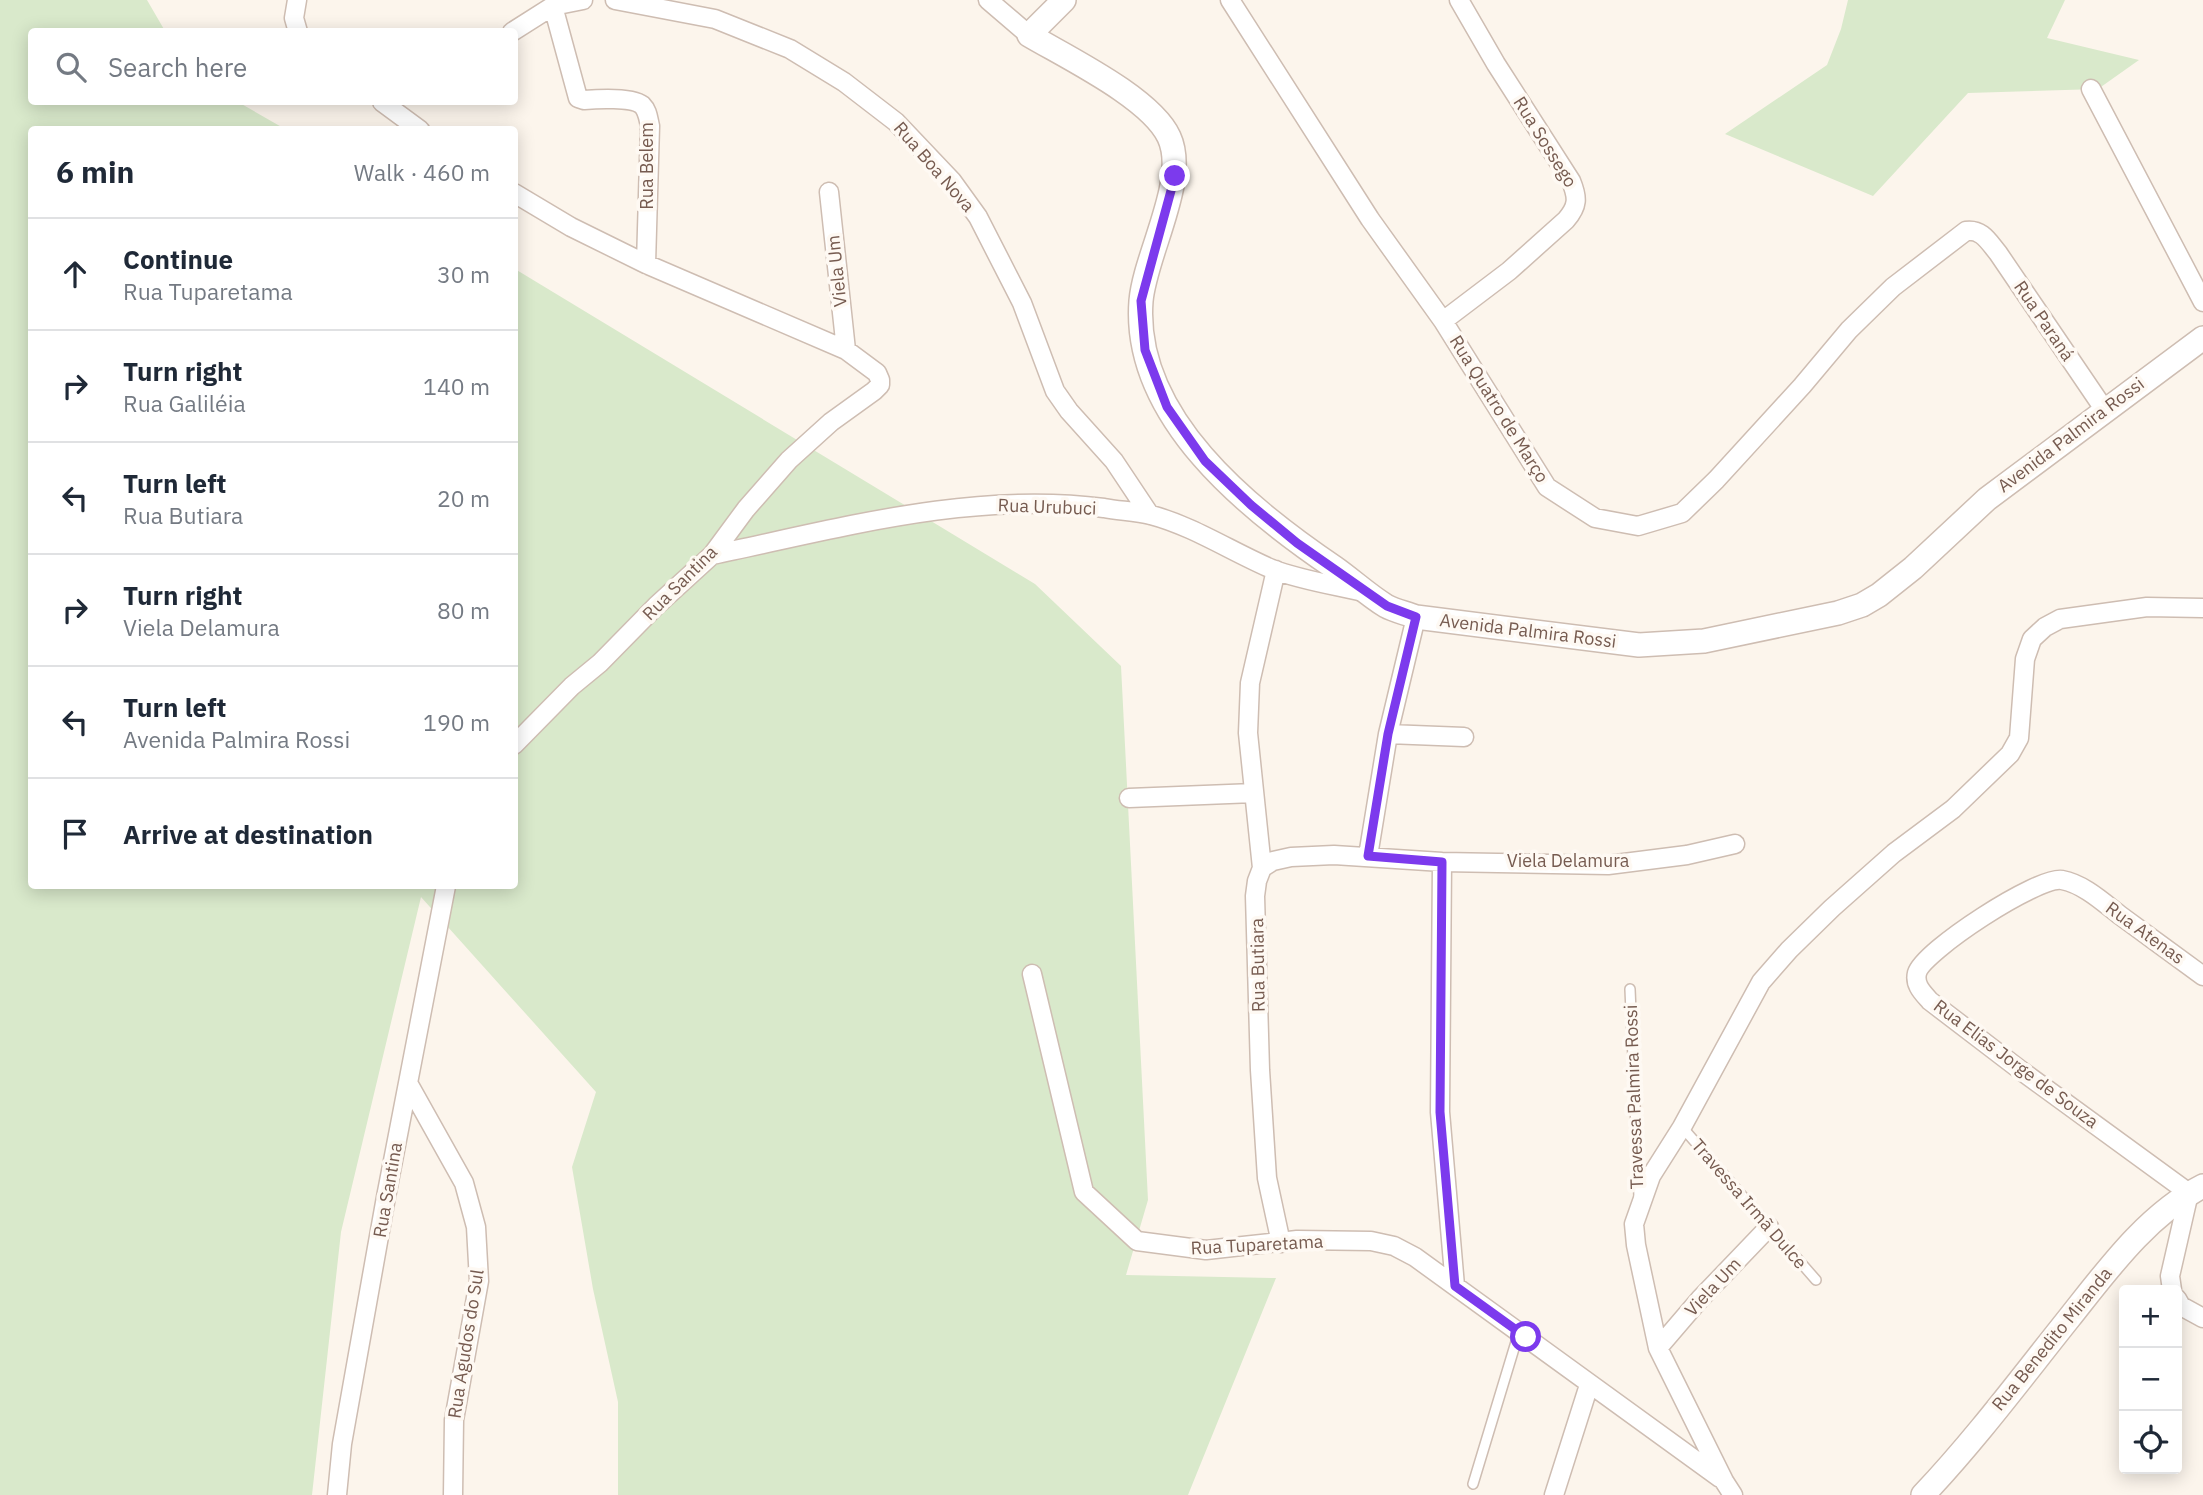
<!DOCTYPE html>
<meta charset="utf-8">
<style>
:root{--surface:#fff;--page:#f6f6f7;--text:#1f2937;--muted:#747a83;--line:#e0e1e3}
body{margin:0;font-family:"IBM Plex Sans",sans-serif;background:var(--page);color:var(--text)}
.controls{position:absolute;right:21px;bottom:21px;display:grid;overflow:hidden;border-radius:7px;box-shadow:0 4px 18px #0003}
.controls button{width:63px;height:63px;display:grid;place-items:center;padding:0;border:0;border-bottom:2px solid var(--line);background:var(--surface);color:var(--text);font:35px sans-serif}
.stop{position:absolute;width:21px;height:21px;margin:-16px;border:5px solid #7c3aed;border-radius:50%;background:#fff}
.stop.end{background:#7c3aed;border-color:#fff;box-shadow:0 2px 7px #0008}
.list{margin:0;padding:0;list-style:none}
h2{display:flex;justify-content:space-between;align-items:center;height:91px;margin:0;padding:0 28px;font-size:30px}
h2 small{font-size:23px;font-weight:400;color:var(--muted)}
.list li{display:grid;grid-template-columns:46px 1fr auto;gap:21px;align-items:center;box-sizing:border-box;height:112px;padding:0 28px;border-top:2px solid var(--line)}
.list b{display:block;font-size:26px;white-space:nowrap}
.list p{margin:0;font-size:23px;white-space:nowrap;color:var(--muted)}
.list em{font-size:23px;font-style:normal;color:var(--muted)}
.icon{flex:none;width:38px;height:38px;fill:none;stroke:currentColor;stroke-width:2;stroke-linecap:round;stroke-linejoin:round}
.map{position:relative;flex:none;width:2203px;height:1495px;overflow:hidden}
.search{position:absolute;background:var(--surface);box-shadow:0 4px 18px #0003;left:28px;top:28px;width:490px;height:77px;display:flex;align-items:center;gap:18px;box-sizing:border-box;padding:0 24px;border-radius:7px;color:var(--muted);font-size:26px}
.panel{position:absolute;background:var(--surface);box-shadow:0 4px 18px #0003;left:28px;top:126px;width:490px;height:763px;border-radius:7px}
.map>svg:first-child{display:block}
.green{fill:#d9e9cb}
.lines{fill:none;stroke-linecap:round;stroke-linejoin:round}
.service-casing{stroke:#cebdb2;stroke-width:12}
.minor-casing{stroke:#cebdb2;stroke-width:21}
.tertiary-casing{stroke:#cebdb2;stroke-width:26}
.service{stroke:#fff;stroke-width:9}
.minor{stroke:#fff;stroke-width:18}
.tertiary{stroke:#fff;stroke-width:23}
.route{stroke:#7c3aed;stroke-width:9}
.labels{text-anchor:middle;stroke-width:7;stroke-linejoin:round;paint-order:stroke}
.street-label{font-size:18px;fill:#765b50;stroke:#fef9f3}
</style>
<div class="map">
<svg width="2203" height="1495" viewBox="0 0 2203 1495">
<rect width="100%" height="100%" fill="#fcf5ec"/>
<path class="green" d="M0,0H147L165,31L32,32V102H238L285,129L32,130V886H514L515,269L1035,584L1121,666L1148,1200L1126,1275L1276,1278L1188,1495H618V1402L593,1289L572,1167L596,1092L421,897L341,1232L312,1495H0Z
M1848,0H2065L2047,38L2139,60L2098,89L1968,93L1873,196L1725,134L1827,65L1841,29Z"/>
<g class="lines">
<defs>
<path id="service" d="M1630,989L1639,1197
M1682,1127L1816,1280
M1473,1484L1519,1332"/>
<path id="minor" d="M297,0L294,18L298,32
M615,0L715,19L790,49L844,82L896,122L952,181L978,217L1022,303L1055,391L1069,411L1114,461L1150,515
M988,0L1029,35
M1230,0L1370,219L1443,321L1547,487L1595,518L1638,526L1682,513L1716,480L1802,386L1849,330L1893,287L1966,231C1982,229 1988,241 1998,253L2104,409
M553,6L578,98L584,100C596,99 632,97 642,105C648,111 648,118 650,126L646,264
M512,32L553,6L583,0
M2091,89L2203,302
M382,102L420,130
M829,192L846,350
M514,193L571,227L646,264L846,350L877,373L880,380V385L874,391L831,422L789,460L746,509L712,555L656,606L600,663L572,686L514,745
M1443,321L1509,271L1566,220C1578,206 1578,198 1571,181L1496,64L1459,0
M712,555C841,528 971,491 1104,508C1119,511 1136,511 1151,515C1193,526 1232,552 1272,569C1300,580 1334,585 1364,592
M1388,734L1464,737
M1129,798L1254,793
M1368,856L1388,734L1416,617
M1442,862L1440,1112L1455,1286
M1262,868L1248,733L1250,683L1276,570
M1032,974L1084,1192L1137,1241L1206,1250L1297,1240L1371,1241L1394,1246L1415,1257L1720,1478
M408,1083L464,1183L476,1227L479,1281L454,1420L453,1495
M1281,1243L1267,1178L1260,1070L1255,896L1257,881L1262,868L1273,861L1291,857L1334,855L1442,862L1608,865L1687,855L1735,844
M2172,1290L2170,1276L2189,1193L2023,1072L1930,1001C1923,993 1914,985 1917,973C1923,951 2038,876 2062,880C2084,884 2104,903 2121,916C2148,936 2176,956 2203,976
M2177,1299L2181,1306L2203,1318
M1658,1348L1700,1299L1769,1227
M337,1495L342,1444L386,1197L446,886
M1554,1495L1589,1385
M1733,1495L1724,1481L1658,1348L1636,1245L1634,1224L1651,1176L1682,1127L1761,982L1789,950L1832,908L1894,853L1953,809L2010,754L2019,738L2025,659L2032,639L2045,627L2060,619L2147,607L2203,608"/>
<path id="tertiary" d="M1064,0L1029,35C1068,58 1151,98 1169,137C1189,180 1145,254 1141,301C1132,417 1249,510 1335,568C1352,580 1368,595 1386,606C1395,611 1406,613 1416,617L1639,645L1704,641L1838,613L1862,605L1879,595L1913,568L1987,499L2203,338
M1923,1495C1976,1439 2022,1377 2070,1317C2108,1269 2148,1214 2203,1186"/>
</defs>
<use href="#service" class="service-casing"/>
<use href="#minor" class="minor-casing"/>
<use href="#tertiary" class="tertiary-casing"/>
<use href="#service" class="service"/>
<use href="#minor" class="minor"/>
<use href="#tertiary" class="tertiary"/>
</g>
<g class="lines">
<path class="route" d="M1175,176L1141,301L1145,350L1167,407L1205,461L1251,505L1297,543L1387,606L1416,617L1388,734L1368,856L1442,862L1440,1112L1455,1286L1526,1337"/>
</g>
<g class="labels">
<g class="street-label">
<text transform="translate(1545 142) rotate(58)" y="6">Rua Sossego</text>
<text transform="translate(647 166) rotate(-90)" y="6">Rua Belem</text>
<text transform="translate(934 167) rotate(49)" y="6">Rua Boa Nova</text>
<text transform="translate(837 271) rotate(-96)" y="6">Viela Um</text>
<text transform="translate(2044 321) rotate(56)" y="6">Rua Paraná</text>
<text transform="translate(1499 409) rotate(58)" y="6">Rua Quatro de Março</text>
<text transform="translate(2071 435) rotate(-37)" y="6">Avenida Palmira Rossi</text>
<text transform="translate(1047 507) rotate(2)" y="6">Rua Urubuci</text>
<text transform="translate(680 583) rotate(-45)" y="6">Rua Santina</text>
<text transform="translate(1528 631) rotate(7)" y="6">Avenida Palmira Rossi</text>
<text x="1568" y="867">Viela Delamura</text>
<text transform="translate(2145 933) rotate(36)" y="6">Rua Atenas</text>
<text transform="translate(1258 965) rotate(-91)" y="6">Rua Butiara</text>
<text transform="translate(2016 1064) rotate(37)" y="6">Rua Elias Jorge de Souza</text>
<text transform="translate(1634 1097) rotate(-92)" y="6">Travessa Palmira Rossi</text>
<text transform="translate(388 1190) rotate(-80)" y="6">Rua Santina</text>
<text transform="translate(1749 1204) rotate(49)" y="6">Travessa Irmã Dulce</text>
<text transform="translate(1257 1245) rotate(-3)" y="6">Rua Tuparetama</text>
<text transform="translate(1713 1287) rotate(-47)" y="6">Viela Um</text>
<text transform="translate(2052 1339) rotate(-51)" y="6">Rua Benedito Miranda</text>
<text transform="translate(466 1344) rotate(-81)" y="6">Rua Agudos do Sul</text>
</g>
</g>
</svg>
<div class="controls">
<button>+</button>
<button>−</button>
<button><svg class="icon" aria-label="locate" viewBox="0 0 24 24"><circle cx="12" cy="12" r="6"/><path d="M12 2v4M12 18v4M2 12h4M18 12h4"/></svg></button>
</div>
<div class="stop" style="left:1526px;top:1337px"></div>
<div class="stop end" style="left:1175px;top:176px"></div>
<div class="search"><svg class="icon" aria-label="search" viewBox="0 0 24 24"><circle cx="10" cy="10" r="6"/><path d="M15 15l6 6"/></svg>Search here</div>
<section class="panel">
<h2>6 min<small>Walk · 460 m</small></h2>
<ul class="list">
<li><svg class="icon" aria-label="ahead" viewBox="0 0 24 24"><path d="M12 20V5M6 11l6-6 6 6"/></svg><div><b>Continue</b><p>Rua Tuparetama</p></div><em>30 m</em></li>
<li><svg class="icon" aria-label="right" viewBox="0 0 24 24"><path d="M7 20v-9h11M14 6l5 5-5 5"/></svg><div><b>Turn right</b><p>Rua Galiléia</p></div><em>140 m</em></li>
<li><svg class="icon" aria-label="left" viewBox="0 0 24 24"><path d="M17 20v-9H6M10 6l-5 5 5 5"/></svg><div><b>Turn left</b><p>Rua Butiara</p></div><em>20 m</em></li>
<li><svg class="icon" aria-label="right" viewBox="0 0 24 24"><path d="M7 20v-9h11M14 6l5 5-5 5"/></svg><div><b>Turn right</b><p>Viela Delamura</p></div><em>80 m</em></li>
<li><svg class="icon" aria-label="left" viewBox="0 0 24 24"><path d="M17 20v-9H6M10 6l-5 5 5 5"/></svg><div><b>Turn left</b><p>Avenida Palmira Rossi</p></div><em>190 m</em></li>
<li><svg class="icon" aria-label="arrive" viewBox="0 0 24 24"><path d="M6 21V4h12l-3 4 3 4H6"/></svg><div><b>Arrive at destination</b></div></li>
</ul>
</section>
</div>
